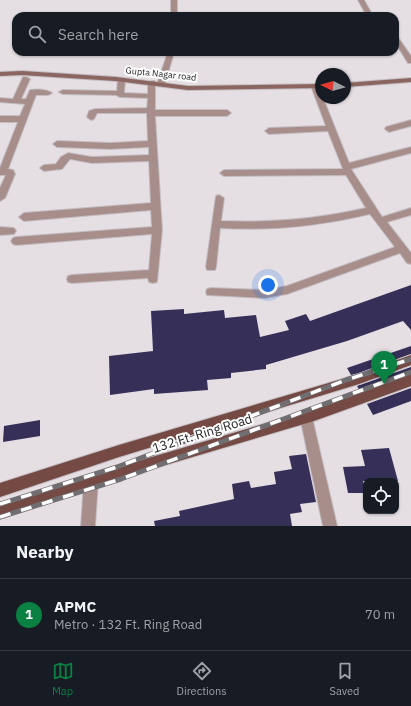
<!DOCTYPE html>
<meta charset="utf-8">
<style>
:root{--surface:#171b24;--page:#20242c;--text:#f1f3f6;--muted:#9ea1a6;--line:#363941;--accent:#0b8043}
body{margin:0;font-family:"IBM Plex Sans",sans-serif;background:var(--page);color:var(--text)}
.controls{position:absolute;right:12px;bottom:12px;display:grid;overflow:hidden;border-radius:8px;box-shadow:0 1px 3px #0004}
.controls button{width:36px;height:36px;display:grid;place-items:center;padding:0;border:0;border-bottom:1px solid var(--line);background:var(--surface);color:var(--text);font:20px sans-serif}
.compass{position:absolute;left:315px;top:68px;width:36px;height:36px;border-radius:50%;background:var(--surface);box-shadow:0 1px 3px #0004;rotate:275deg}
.you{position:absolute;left:268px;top:285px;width:14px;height:14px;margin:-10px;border:3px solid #fff;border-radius:50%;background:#1a73e8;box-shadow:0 0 0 6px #1a73e833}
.badge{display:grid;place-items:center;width:26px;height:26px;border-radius:50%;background:var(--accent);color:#fff;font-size:13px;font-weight:700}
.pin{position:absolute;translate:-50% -33px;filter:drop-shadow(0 1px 2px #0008)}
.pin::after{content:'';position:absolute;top:21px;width:14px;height:12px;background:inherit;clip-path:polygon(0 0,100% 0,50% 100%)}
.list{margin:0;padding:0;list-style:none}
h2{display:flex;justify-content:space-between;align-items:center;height:52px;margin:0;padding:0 16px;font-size:17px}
h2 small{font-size:13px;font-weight:400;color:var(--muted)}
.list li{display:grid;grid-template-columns:26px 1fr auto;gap:12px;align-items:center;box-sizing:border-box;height:72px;padding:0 16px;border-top:1px solid var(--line)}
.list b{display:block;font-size:15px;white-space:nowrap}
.list p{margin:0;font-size:13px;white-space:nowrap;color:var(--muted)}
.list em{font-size:13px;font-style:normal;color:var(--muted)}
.icon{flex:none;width:22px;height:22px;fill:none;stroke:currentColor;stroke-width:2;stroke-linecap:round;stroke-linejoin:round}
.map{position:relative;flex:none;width:411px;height:526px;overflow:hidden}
.search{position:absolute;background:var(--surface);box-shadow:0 1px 3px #0004;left:12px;right:12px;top:12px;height:44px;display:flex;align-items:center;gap:10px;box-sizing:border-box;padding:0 14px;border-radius:12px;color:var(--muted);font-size:15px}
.sheet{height:124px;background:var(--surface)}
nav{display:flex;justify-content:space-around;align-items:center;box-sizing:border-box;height:56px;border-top:1px solid var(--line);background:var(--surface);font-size:11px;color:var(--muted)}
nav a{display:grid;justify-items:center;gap:2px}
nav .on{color:var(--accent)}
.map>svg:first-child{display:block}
.building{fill:#362f58}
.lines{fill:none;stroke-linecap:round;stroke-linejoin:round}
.street-casing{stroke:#c3bdc2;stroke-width:2}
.secondary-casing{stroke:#c3bdc2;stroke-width:2}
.primary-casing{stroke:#c3bdc2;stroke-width:2}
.street{fill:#a88e8a;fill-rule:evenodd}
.secondary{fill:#8b6661;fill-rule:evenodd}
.primary{fill:#754a44;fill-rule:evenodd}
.rail-casing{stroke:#716e71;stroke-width:5}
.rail{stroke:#fff;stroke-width:3.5;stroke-dasharray:11;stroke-linecap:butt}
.labels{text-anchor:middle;stroke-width:4;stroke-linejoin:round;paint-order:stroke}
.far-street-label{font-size:9px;fill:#262426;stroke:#fff}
.near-street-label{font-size:13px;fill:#262426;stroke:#fff}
</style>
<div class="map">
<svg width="411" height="526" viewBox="0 0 411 526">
<rect width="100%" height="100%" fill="#e5dfe4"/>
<path class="building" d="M411,285V330L403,321L347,341L266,365V369L231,373V378L207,380L208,390L154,394V389L110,395L109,356L153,351L151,311L184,309V314L224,310L225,318L256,315L260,337L289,330L285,321L306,314L310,321Z
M411,346V354L359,373L351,375L347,368Z
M411,367V373L360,391L357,386Z
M411,388V401L373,415L367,404Z
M40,420V436L3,442L4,426Z
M389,448L398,481H363L366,493H348L343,467L365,466L361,450Z
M306,454L316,502L300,504L302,512L290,514L292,526H155L154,521L180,516L179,511L234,499L232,484L249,481L251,488L276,484L274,472L292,469L289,456Z"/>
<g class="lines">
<defs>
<path id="street" d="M171,0H177V16H171Z
M358,0H364L373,16H367Z
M395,35L397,36L411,56V63H408L395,42Z
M168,52H174L165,84L161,86L157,84Z
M23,77H26L30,79L21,99H26L30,90C36,89 47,89 52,93L48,95H36L8,169L13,170L15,174L5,198L0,201V188L6,175H0V168L18,122H0V116H20L25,104L0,102V98L13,99Z
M118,78H124L125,80L124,93L148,94V83L152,81H155V110H227L231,113L227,116H155L162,230L157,282L153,283L149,282L148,278L72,283L68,282L67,279L68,276L72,275L149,270L152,234L16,245L13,244L11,241L13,238L16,237L152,227L151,210L24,221L19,217L24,213L151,203L149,161L92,163L70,159L62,169L44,171L40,168L44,165L56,164L61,157L68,153L92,157L149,155V147L110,149L57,147L53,144L57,141L110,143L148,141L147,113H97L94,119L91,120L87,117L89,111L95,109L147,108L148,98L120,97L116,95L63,94L59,92L63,90L117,91Z
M312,84H318L319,86L321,98H323L349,163L411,147V153L351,169L382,217L411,208V215L387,222L411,253V264L407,263L400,253L287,294L265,298L207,295L206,292L207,289L211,288L265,290L287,286L395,247L370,214C320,226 271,231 220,228L216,267L215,270H207L206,267L216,196L219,195L224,198L221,221C270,223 318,219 366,208L346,175L224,176L220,173L224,170L343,169L328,131L269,134L265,131L269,128L326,126L311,86Z
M411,120V126L389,132L385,129L386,127Z
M0,227L14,228L16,231L14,234L0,235Z
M306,411L310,413L312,417L337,526H323L300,417L302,413Z
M91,475L96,477L98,482L95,526H81L84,482L86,477Z"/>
<path id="secondary" d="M22,71L116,77L188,86L321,84V88L188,90L116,81L22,75L0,76V72Z
M411,78V82L345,87V83Z"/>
<path id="primary" d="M411,355V365L359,384L119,457L0,497V483L119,445L359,374Z
M411,374V386L314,421L118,479L0,519V505L118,467L314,409Z"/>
</defs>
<use href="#street" class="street-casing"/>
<use href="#secondary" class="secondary-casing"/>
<use href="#primary" class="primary-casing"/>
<use href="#street" class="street"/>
<use href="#secondary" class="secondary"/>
<use href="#primary" class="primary"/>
<defs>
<path id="rail" d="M0,504L117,467L346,380L411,359
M0,517L121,479L411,372"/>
</defs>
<use href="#rail" class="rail-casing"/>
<use href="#rail" class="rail"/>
</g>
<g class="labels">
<g class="far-street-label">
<text transform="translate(161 74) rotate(6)" y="3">Gupta Nagar road</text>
</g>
<g class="near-street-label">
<text transform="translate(202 433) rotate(-17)" y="5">132 Ft. Ring Road</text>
</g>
</g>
</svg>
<div class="controls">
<button><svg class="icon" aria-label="locate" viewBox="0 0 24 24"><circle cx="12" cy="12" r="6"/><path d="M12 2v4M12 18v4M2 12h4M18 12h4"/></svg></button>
</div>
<svg class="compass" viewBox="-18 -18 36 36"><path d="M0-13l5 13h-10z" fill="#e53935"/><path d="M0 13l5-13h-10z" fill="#9ea1a6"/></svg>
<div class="you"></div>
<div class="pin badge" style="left:384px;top:384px">1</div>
<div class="search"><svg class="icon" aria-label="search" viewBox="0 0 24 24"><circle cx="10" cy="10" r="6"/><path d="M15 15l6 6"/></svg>Search here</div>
</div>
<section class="sheet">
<h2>Nearby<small></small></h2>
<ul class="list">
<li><span class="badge">1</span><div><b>APMC</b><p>Metro · 132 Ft. Ring Road</p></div><em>70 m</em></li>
</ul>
</section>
<nav>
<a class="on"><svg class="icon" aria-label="map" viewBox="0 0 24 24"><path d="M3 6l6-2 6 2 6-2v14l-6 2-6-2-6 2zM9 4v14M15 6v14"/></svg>Map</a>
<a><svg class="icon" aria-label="directions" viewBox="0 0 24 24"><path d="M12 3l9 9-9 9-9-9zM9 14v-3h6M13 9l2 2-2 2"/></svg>Directions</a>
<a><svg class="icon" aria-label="saved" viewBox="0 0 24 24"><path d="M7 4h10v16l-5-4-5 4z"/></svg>Saved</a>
</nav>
